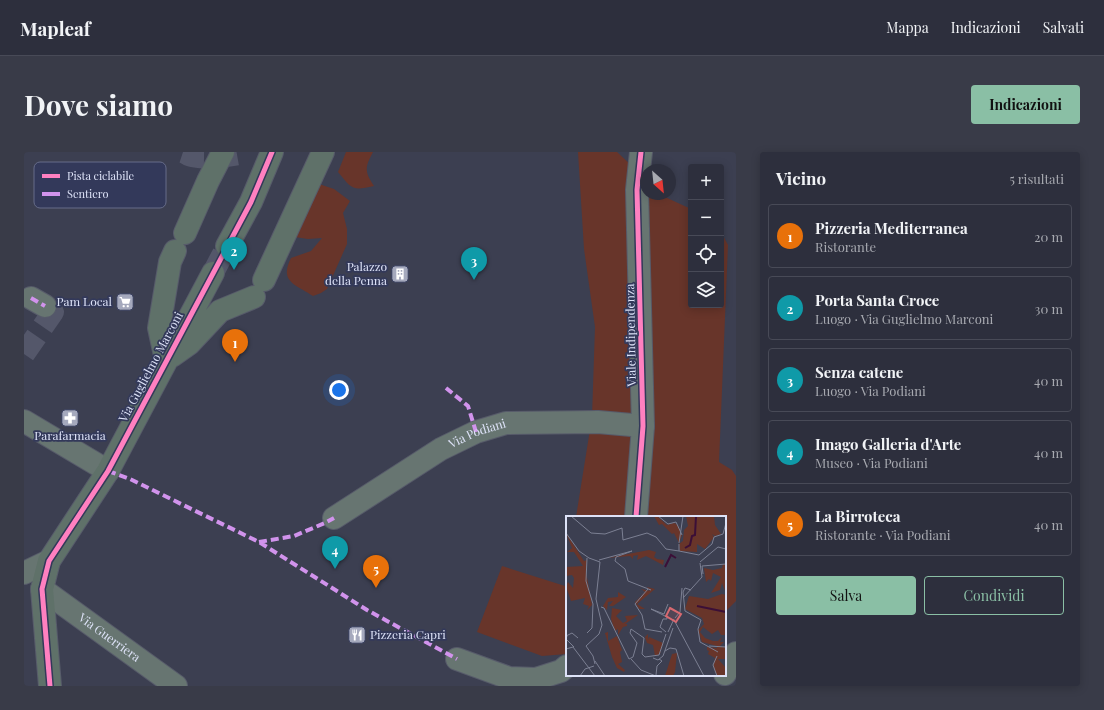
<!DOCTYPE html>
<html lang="it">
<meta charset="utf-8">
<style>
:root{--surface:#2d2f3d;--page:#393b48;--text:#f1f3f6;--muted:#a7a9b0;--line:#484a57;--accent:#8abfa5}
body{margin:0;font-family:"Playfair Display",serif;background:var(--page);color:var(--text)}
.controls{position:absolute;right:12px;top:12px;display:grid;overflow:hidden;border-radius:4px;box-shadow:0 2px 10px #0003}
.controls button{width:36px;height:36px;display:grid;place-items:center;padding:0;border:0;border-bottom:1px solid var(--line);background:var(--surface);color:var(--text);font:20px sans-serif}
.compass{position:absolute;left:616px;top:12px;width:36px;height:36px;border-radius:50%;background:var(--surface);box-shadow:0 2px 10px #0003;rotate:153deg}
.you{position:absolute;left:315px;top:238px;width:14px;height:14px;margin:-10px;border:3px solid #fff;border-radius:50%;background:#1a73e8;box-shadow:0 0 0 6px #1a73e833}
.badge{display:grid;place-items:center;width:26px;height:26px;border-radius:50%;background:var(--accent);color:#fff;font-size:13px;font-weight:700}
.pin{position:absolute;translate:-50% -33px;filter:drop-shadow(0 1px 2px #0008)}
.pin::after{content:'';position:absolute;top:21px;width:14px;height:12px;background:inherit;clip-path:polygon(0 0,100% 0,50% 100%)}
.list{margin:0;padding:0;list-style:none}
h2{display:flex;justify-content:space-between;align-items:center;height:52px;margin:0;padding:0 16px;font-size:17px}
h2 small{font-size:13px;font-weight:400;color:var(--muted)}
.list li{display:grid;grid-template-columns:26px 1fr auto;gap:12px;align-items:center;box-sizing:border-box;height:64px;margin:0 8px 8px;padding:0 8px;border:1px solid var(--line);border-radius:4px}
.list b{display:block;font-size:15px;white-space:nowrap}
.list p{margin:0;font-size:13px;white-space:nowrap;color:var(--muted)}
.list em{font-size:13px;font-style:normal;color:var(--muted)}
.actions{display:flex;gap:8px;padding:12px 16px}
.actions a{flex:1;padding:9px 0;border:1px solid var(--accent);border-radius:4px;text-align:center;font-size:14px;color:var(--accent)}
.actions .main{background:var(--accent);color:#111}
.icon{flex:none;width:22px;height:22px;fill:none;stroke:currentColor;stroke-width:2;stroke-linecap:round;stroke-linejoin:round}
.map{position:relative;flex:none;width:712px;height:534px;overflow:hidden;border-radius:4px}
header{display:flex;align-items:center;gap:24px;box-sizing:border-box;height:56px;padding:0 20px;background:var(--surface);border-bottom:1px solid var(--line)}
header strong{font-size:19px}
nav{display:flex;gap:22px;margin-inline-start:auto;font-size:14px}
.intro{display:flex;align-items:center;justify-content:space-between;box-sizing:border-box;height:96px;padding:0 24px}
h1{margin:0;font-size:28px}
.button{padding:10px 18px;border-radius:4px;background:var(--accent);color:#111;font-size:14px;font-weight:700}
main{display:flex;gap:24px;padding:0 24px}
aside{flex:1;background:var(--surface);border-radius:4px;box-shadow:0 2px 10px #0003}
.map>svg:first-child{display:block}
.green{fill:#68352a}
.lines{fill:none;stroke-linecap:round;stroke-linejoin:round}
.street-tunnel{stroke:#54576a;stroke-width:22;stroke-dasharray:22 11;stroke-linecap:butt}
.secondary-tunnel{stroke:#54576a;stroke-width:22;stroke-dasharray:22 11;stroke-linecap:butt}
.street-casing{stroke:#575b6a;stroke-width:24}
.secondary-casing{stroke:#575b6a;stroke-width:24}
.street{stroke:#677571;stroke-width:22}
.secondary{stroke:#5f7169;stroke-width:22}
.quiet{stroke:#d193ec;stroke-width:4;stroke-dasharray:8 4;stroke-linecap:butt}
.cycleway-casing{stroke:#33395a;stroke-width:8}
.cycleway{stroke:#ff80c0;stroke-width:5}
.labels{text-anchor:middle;stroke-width:3.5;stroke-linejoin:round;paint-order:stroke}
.poi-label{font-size:12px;fill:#dde2f7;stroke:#33395a;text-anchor:end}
.street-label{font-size:12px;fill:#dde2f7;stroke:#33395a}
.inset-river{fill:none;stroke:#3b0f37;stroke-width:2}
.inset-road{fill:none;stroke:#7c8093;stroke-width:1}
.view{fill:#d86970;fill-opacity:0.15;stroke:#d86970;stroke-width:2}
.inset-edge{fill:none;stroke:#dde2f7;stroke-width:2}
.key{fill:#33395a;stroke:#666c89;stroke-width:1}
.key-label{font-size:11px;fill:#dde2f7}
</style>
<header>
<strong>Mapleaf</strong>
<nav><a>Mappa</a><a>Indicazioni</a><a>Salvati</a></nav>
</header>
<div class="intro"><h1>Dove siamo</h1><a class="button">Indicazioni</a></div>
<main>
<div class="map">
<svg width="712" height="534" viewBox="0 0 712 534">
<rect width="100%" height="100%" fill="#3c3f51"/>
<path class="green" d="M322,0H349C341,15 340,19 350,34C328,39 328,37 314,20Z
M554,0H593L622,27V42H638L641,45L667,57V153H697V80L704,93L695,310L708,318L712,324V449L701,460V365H552L568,265L571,175L560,97Z
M295,32L310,37L326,49L319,61L323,77V92L303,137L297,141L289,144C271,132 255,130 267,106L287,99L298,86L284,87L271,85Z
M478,414L541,434L543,424V502L518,504L453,480Z"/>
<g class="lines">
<path class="street-tunnel" d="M0,202L29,160L21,154"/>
<path class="secondary-tunnel" d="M159,0C162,1 165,4 168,4C180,7 211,4 223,0
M189,121L203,94"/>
<defs>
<g id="street">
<path d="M7,146L21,154"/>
<path d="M0,269L84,319"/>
<path d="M612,365L619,274L613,38L617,0"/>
<path id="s1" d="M310,366L417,297L452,280L482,271L574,270L619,274"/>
<path d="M0,421L25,409"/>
<path id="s2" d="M18,437L152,534"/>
<path d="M433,507L485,526L512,527L537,519L543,514"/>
<path d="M701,522L712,501"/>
</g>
<path id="secondary" d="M161,81L184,29L199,0
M203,94L227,50L248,0
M240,128L299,0
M148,204L165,192L196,159L230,145
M142,208L135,176L146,110L151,99
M26,534L18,437L25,409L84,319L189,121"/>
</defs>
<use href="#street" class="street-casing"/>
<use href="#secondary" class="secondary-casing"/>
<use href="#street" class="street"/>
<use href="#secondary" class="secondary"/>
<path class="quiet" d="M7,146L21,154
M422,236L444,254L452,280
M84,319L106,327L235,390L343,458L433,507
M235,390L270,384L301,371L310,366"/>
<defs>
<path id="cycleway" d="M612,365L619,274L613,38L617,0
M26,534L18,437L25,409L84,319L227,50L248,0"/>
</defs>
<use href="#cycleway" class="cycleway-casing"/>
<use href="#cycleway" class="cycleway"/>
</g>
<defs>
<symbol id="building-square" viewBox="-11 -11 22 22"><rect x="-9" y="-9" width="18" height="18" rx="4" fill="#a5a9bd" stroke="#33395a"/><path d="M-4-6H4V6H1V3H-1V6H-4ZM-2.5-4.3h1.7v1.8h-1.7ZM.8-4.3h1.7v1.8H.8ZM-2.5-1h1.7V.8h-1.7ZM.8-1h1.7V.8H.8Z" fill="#fff"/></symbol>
<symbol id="supermarket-square" viewBox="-11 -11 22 22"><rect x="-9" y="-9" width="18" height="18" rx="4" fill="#a5a9bd" stroke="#33395a"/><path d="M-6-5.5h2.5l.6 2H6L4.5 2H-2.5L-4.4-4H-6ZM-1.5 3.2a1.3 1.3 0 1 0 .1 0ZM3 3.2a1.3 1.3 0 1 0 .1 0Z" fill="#fff"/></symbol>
<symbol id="pharmacy-square" viewBox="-11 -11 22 22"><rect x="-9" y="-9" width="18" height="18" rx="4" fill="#a5a9bd" stroke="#33395a"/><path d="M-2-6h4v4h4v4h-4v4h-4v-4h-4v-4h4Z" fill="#fff"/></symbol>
<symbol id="restaurant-square" viewBox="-11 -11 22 22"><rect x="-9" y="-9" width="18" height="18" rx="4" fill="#a5a9bd" stroke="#33395a"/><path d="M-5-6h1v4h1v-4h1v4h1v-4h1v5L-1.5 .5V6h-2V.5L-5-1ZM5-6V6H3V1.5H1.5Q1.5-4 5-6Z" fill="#fff"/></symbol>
</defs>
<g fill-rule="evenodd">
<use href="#building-square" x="366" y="112" width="20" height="20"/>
<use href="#supermarket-square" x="91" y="140" width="20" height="20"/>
<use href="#pharmacy-square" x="36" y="256" width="20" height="20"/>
<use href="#restaurant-square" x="323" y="473" width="20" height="20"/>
</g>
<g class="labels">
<g class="poi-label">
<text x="363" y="119">Palazzo<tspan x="363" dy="14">della Penna</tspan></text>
<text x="88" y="154">Pam Local</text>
<text x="46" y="288" text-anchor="middle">Parafarmacia</text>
<text x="346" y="487" text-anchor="start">Pizzeria Capri</text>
</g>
<g class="street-label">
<text transform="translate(607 183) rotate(-91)" y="4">Viale Indipendenza</text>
<text transform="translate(127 215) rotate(-62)" y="4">Via Guglielmo Marconi</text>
<text dy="4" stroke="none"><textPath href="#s1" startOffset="167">Via Podiani</textPath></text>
<text dy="4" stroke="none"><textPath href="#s2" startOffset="83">Via Guerriera</textPath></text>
</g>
</g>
<g transform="translate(542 364)">
<rect width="160" height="160" fill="#3c3f51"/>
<path d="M88,0H91L101,9L108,7L112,9L116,19L113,27L108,17L106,18L96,8L93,9ZM120,0H148L149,9L155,18L149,20L146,18L148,21L139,33L131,28V36L114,35L113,28L117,25L118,14L122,10ZM0,17L18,45L21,44L20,56L26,89L21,94L23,90L17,88L19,82L5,85L0,70L2,66L7,72L8,62L6,59L0,60V51L17,50L8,36H1L6,32ZM83,34L90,36L88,41L91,43L98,44L97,49L80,40L71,44L72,39L67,40V43L64,40L41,42ZM157,48L160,49V77L156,67L154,74L145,77L155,61L147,57L145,65L143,63L140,66L138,52L147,54L156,52ZM81,71L89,73L71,88L79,93H73L69,86L79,76L75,73L84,75ZM52,76L60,81L47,90H43L47,85L42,86L41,94L37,90L42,82L52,81ZM156,78L160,79V119H155L152,114L146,118L137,111L134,116L139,122L147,125H152L156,121L154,126H158L154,130L160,132V143H152L160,152V160H151L147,150L149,142L142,138L143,135L141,134V131L151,132V130L136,126L132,114L138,108L136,102L119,93L123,80L142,83ZM46,92L56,94L50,100L57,107L61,105L59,100L72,99L59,108H61V110L57,111L52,119V113L49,115L45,103ZM42,116V125L51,120L56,134L54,136L56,146L52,148L59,154L58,156L51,152L46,141L39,117ZM82,118V124L83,121L97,127L94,138L89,140L87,129L81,127L79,121ZM111,137L109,156L107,160H99L106,138Z" fill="#68352a"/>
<path class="inset-river" d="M119,32L124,29L126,20L129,19L130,0M99,51L105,39L110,42M131,90L160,96"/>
<path class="inset-road" d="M5,0L25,17L39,18L56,12L57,24L81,17L90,21L100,33L113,35M92,0L102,8L110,6L116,19M0,17L13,35L23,42L34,46L30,83L36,109L33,118L20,130L27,140L29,148M113,27L117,0M113,28V35L133,39L146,28L148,21L157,18L160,7M66,35L50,41L49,45L59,53L62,65L85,74M21,42L20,65L27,88L26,112L21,117M33,44L66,35M134,46L152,31L160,33M137,58L136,50L160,48M82,73L69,88L76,99L79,113L96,116M125,74L119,72L117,76L119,95L135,104L132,113L134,126L152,136M117,82L136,61L134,47M35,91L38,92L63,143L67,141L71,127L64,117L65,113L78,122L76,138L79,141L93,139L100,118M101,101L85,93L98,98L102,88M109,102L114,96L116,72M108,104L138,160M100,116L94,111L97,103H101V101M102,116L108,103M0,120L6,117L12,122M1,120L0,123L8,131M143,130L160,131M0,133L7,131L29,160M99,135L104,132L110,133L118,160M151,140L147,149L151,160M87,142L92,144L97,140L107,112M65,143L75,154L90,160M29,145L39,160M90,159L91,150L96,145L93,143M14,160L19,153L28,150"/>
<path class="view" d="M104,92L115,98L110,106L100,100Z"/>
<rect width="160" height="160" class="inset-edge"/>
</g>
<rect x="10" y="10" width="132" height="46" rx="6" class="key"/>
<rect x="18" y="22" width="18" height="4" fill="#ff80c0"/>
<rect x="18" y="40" width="18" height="4" fill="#d193ec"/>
<g class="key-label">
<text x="43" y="28">Pista ciclabile</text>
<text x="43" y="46">Sentiero</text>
</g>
</svg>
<div class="controls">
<button>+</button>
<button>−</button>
<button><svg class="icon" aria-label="locate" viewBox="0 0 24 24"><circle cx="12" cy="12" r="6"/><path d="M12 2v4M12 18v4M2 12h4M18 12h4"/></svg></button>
<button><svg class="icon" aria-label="layers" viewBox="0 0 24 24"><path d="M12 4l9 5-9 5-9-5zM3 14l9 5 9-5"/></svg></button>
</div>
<svg class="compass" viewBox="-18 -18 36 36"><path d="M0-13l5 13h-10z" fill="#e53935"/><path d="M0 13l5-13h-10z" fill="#a7a9b0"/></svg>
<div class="you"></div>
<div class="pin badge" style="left:211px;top:210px;background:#e8710a">1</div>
<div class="pin badge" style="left:210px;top:118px;background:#0f9aa8">2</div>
<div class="pin badge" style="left:450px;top:128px;background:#0f9aa8">3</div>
<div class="pin badge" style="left:311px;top:417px;background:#0f9aa8">4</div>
<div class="pin badge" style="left:352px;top:436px;background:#e8710a">5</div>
</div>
<aside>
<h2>Vicino<small>5 risultati</small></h2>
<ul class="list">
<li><span class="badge" style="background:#e8710a">1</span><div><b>Pizzeria Mediterranea</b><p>Ristorante</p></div><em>20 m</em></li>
<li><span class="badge" style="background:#0f9aa8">2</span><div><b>Porta Santa Croce</b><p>Luogo · Via Guglielmo Marconi</p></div><em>30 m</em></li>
<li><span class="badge" style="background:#0f9aa8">3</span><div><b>Senza catene</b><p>Luogo · Via Podiani</p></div><em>40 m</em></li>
<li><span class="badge" style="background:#0f9aa8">4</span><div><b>Imago Galleria d'Arte</b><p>Museo · Via Podiani</p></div><em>40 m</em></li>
<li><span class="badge" style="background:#e8710a">5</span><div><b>La Birroteca</b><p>Ristorante · Via Podiani</p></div><em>40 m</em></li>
</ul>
<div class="actions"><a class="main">Salva</a><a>Condividi</a></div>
</aside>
</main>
